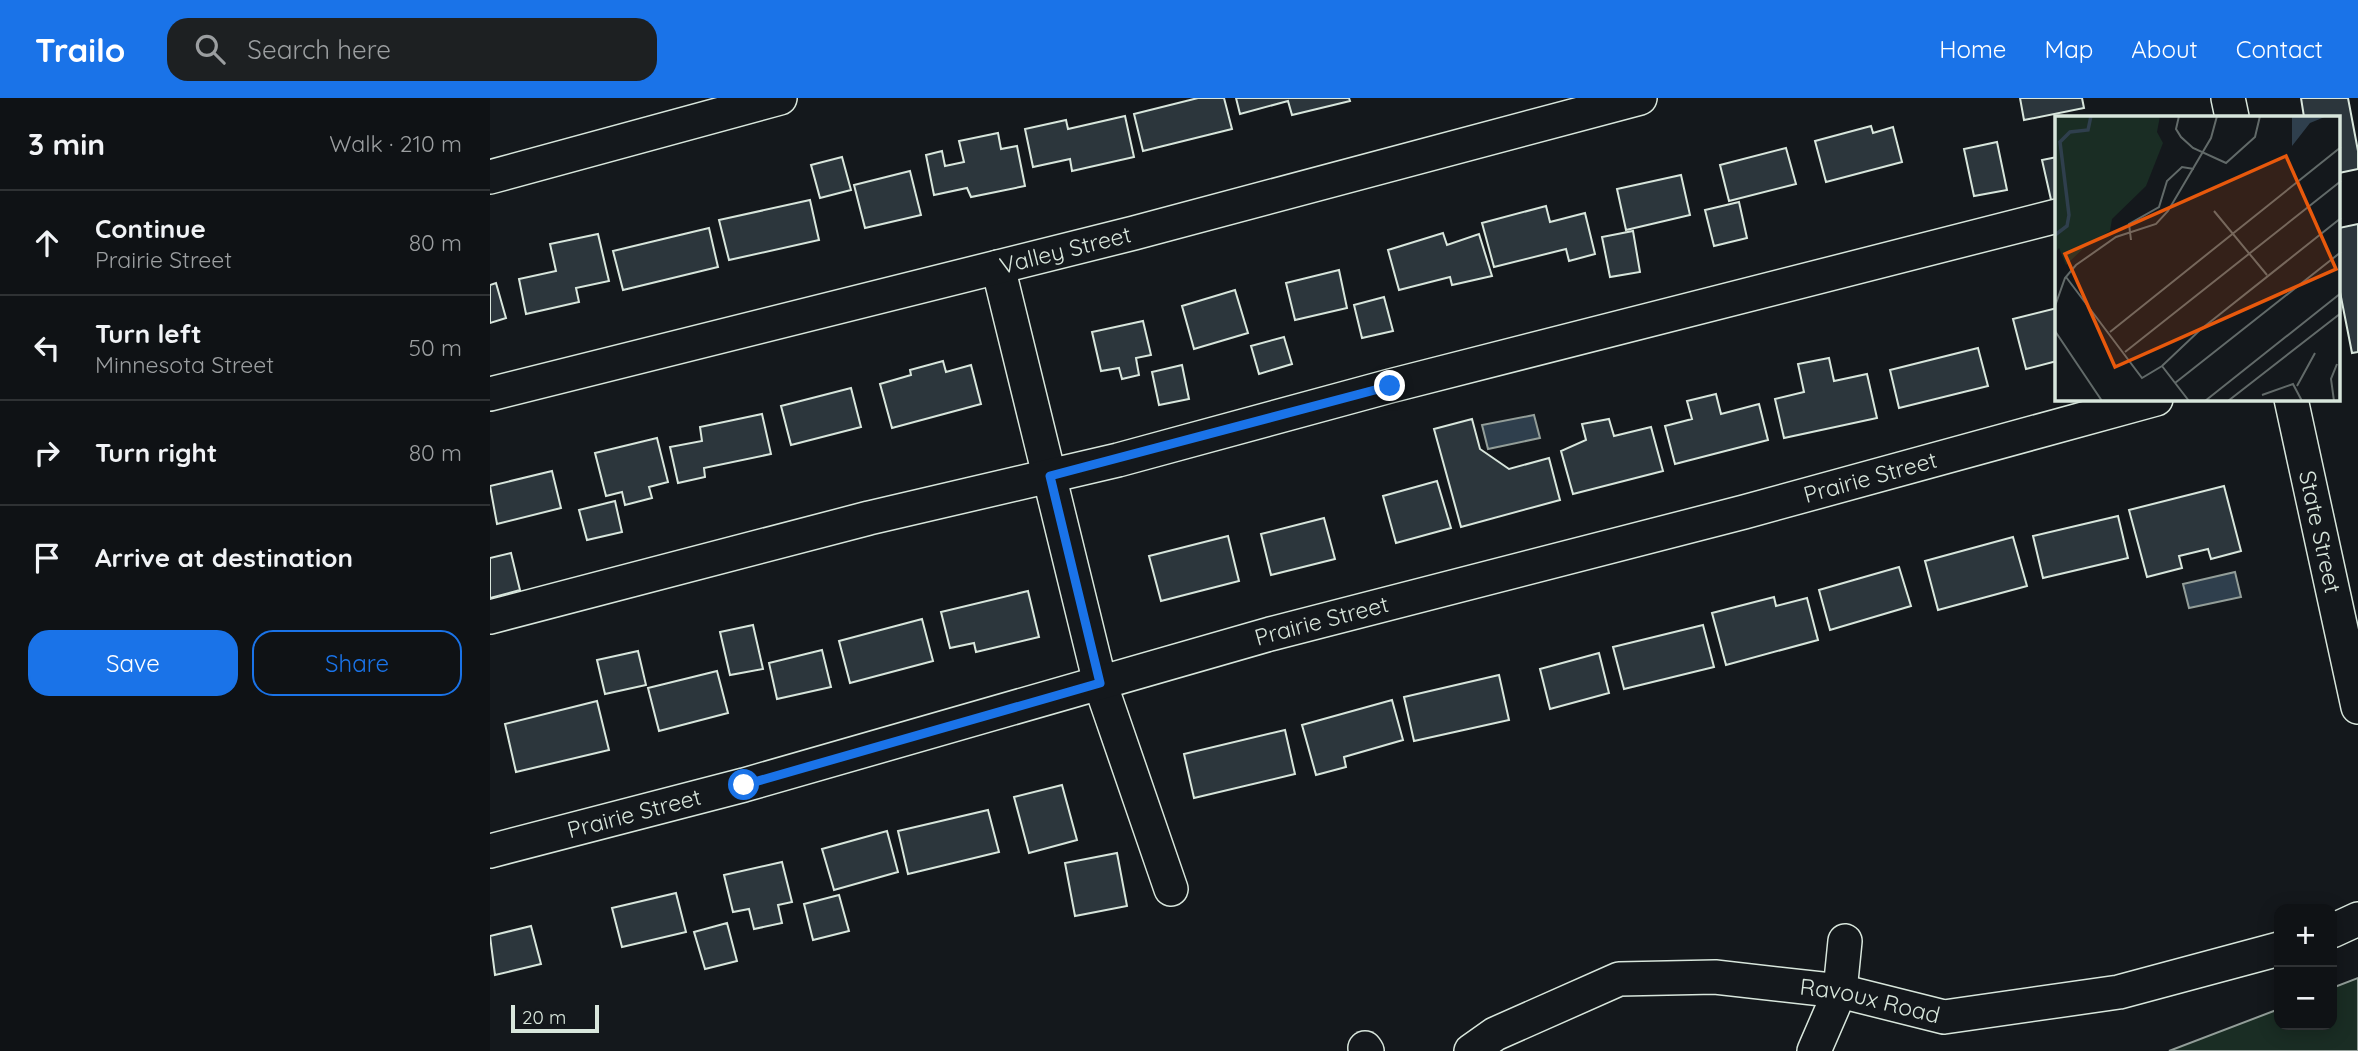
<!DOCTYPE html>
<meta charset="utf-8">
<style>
:root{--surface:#0f1215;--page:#1d2022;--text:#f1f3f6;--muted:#9b9ea0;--line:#2f3234;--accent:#1a73e8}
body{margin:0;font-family:Quicksand,sans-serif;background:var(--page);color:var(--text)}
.controls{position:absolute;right:21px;bottom:21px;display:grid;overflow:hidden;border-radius:14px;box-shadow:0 4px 18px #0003}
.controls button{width:63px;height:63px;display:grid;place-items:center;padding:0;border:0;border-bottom:2px solid var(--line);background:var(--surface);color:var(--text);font:35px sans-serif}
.scale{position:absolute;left:21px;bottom:18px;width:88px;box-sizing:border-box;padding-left:7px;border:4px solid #d8e6dc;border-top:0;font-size:19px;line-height:24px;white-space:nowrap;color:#d8e6dc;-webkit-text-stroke:5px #14181c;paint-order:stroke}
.stop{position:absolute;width:21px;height:21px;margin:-16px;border:5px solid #1a73e8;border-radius:50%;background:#fff}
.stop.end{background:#1a73e8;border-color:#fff;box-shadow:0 2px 7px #0008}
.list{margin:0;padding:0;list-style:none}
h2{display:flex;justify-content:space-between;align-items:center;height:91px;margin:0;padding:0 28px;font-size:30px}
h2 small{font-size:23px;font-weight:400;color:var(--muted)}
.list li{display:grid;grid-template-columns:46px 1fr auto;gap:21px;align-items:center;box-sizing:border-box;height:105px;padding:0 28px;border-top:2px solid var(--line)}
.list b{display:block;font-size:26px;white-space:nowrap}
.list p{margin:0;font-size:23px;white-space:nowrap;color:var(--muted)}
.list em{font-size:23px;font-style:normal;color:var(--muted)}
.actions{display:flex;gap:14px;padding:21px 28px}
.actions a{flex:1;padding:16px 0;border:2px solid var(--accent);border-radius:21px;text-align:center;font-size:24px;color:var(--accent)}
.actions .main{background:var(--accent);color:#fff}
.icon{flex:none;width:38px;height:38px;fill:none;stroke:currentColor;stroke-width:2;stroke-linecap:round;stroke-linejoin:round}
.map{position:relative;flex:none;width:1868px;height:953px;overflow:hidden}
header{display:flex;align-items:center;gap:42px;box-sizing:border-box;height:98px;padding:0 35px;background:var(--accent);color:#fff}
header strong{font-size:33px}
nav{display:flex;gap:38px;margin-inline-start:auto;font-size:24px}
.search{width:490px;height:63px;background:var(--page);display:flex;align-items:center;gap:18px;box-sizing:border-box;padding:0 24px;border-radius:21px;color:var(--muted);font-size:26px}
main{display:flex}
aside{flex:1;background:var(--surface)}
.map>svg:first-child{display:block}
.green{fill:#1a2d24;stroke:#939e99;stroke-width:2}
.water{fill:#2f3f4d;stroke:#939e99;stroke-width:2}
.building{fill:#2c363c;stroke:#d8e6dc;stroke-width:2}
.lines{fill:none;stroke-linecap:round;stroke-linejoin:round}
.minor-casing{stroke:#d8e6dc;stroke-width:36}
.minor{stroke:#14181c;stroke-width:33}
.route{stroke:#1a73e8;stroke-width:9}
.labels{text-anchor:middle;stroke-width:5;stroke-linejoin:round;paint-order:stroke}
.street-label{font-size:23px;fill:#d8e6dc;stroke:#14181c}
.inset-river{fill:none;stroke:#2f3f4d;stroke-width:3.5}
.inset-road{fill:none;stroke:#626a69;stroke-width:2}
.view{fill:#e8590c;fill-opacity:0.15;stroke:#e8590c;stroke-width:3.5}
.inset-edge{fill:none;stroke:#d8e6dc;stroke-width:3.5}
</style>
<header>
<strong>Trailo</strong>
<div class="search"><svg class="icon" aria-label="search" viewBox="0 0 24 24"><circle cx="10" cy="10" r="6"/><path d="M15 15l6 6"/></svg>Search here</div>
<nav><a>Home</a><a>Map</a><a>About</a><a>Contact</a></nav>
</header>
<main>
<aside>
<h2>3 min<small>Walk · 210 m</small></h2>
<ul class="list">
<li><svg class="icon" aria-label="ahead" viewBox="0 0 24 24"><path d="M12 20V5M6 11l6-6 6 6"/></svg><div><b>Continue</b><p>Prairie Street</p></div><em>80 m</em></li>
<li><svg class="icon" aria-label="left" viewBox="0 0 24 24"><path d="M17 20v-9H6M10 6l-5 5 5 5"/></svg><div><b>Turn left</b><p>Minnesota Street</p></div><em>50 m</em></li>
<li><svg class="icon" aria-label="right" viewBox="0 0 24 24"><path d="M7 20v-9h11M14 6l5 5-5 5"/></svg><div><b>Turn right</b></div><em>80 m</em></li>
<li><svg class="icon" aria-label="arrive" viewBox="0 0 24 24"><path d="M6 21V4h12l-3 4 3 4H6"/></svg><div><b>Arrive at destination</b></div></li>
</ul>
<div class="actions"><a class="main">Save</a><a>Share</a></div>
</aside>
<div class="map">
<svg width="1868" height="953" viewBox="0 0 1868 953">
<rect width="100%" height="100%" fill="#14181c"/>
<path class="green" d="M1868,880V953H1679L1789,911V927H1842V890Z"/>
<path class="water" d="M1044,317L1050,340L998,351L992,327Z
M1745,474L1751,499L1699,510L1693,486Z"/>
<path class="building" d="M708,0H734L742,31L653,53L644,16Z
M746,0H859L860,3L802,17L798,3L750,16Z
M1530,0H1592L1594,10L1534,22Z
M1811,0H1858L1868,53V71L1849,75V19H1814Z
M635,18L644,59L582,73L580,61L543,69L535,31L576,22L578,31Z
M1381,28L1383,35L1403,29L1412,64L1336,84L1325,43Z
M508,35L511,51L527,48L535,88L481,99L477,90L444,97L436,57L452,53L455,68L474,64L469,43Z
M1507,44L1517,92L1484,98L1474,51Z
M1296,50L1306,86L1239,103L1230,67Z
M352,59L361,92L330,100L321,67Z
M1567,59V105L1562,106L1552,62Z
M420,73L431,117L375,130L364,87Z
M1191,77L1200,117L1136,132L1127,91Z
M320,102L329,142L239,162L229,122Z
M1249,104L1257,140L1224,148L1215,112Z
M1056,108L1060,124L1095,115L1105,156L1079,163L1076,151L1004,169L992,125Z
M1868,126V254L1862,255L1849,189V130Z
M219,130L228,169L133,192L123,153Z
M1143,133L1150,174L1120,179L1112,139Z
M953,135L957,147L989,136L1002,178L962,187L960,179L909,192L898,152Z
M108,136L119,183L86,190L89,204L36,216L29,181L66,173L60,146Z
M849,172L857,210L805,222L796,185Z
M6,185L16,220L0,225V187Z
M745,192L758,235L704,251L692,208Z
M894,199L903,233L872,240L864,207Z
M1567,210V263L1536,271L1523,221Z
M653,223L661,257L646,260L649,277L632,281L629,270L611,273L602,234Z
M794,239L802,266L769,276L761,248Z
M1488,250L1498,288L1409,310L1400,272Z
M1339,260L1344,283L1377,276L1387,320L1294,340L1285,301L1314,294L1308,266Z
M453,263L456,274L481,267L491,306L402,330L390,286L421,277L420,272Z
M692,267L699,301L669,307L662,274Z
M361,290L371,329L301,347L291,308Z
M1226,296L1231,316L1269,306L1278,342L1185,366L1175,328L1202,321L1197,303Z
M272,316L281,356L214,370L215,379L188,385L180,349L212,343L210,329Z
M982,321L990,351L1019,371L1059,360L1070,402L971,429L944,331Z
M1119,321L1124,338L1161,329L1173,373L1083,396L1071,353L1096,342L1092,326Z
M167,340L178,384L159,389L162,400L135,407L132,394L116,398L105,355Z
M62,373L71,410L7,426L0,388Z
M947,383L961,430L906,445L893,398Z
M1734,388L1751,453L1721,461L1718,451L1689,458L1692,470L1657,479L1639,412Z
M125,403L132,434L97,442L89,412Z
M1628,418L1638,460L1553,480L1543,438Z
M834,420L845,461L781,477L771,436Z
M738,438L749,483L671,503L659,458Z
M1523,439L1537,488L1448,512L1435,463Z
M21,455L30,492L0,500V460Z
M1409,469L1421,508L1340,532L1329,492Z
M538,493L549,539L486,554L484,545L460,550L451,514Z
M1284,499L1286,508L1317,500L1328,542L1236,567L1222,515Z
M432,521L443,563L360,585L349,543Z
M263,527L273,571L240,577L230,534Z
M1213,527L1224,569L1134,591L1123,549Z
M332,552L341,589L287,601L279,565Z
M148,553L156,587L115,596L107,562Z
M1109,555L1119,595L1060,611L1050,571Z
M227,573L238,615L169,633L158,590Z
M1009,577L1019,622L924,643L914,599Z
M902,602L913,642L854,659L856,669L826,677L812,627Z
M107,603L119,652L26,674L15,626Z
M795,632L805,676L704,700L694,656Z
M572,687L587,742L539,755L524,699Z
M498,712L509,754L418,776L408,733Z
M397,733L408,774L344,792L332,751Z
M627,755L637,808L585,818L575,765Z
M292,764L302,804L288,807L292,825L264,831L259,811L243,814L234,777Z
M186,795L196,834L132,849L122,810Z
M349,797L359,833L323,842L314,806Z
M237,825L247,863L215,871L204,834Z
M41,828L51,866L5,877L0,838Z"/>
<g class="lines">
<defs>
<g id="minor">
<path d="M1738,0L1742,19"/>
<path d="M0,79L290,0"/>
<path d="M508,169L610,585L681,791"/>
<path id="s1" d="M0,296L644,135L1150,0"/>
<path id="s2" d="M1801,301L1868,609"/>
<path d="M0,519L379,420L628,362L900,288L1567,118"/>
<path id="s3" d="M0,753L254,687L780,536L1254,414L1666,301"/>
<path d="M1842,833L1868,821"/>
<path d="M875,950L877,953"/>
<path id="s4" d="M981,953L1005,936L1129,881L1225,879L1350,893L1454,919L1629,894L1789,851"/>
<path d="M1324,953L1350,893L1355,843"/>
</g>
</defs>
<use href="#minor" class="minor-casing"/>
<use href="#minor" class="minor"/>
</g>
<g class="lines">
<path class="route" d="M254,687L610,585L560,378L900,288"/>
</g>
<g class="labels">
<g class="street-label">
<text dy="8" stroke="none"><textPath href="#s1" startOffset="593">Valley Street</textPath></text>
<text dy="8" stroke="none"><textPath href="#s3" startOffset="1430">Prairie Street</textPath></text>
<text dy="8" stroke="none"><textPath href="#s2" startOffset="136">State Street</textPath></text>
<text dy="8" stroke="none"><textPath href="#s3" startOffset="863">Prairie Street</textPath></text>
<text dy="8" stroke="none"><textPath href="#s3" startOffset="149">Prairie Street</textPath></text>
<text dy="8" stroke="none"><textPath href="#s4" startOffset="418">Ravoux Road</textPath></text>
</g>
</g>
<g transform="translate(1565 18)">
<rect width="285" height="285" fill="#14181c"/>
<path d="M0,0H105L102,16L108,27L91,70L57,103L55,115L34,127L11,149L4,132L0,137Z" fill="#1a2d24"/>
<path d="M237,0H272L255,7L237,30Z" fill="#2f3f4d"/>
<path class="inset-river" d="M0,119L12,110L14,99L5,26L15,16L33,14L36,0"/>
<path class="inset-road" d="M124,0L121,13L126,21L138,32L171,47L200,21L205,0M159,95L212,159M76,124L74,108L104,91L112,65L127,51L139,53M11,161L87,262L107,250L145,214L286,102M0,190L10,162L21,149L61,121L101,108L113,95L156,22L162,0M0,215L47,285M55,216L286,31M70,236L286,65M107,250L134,285M120,267L286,136M242,270L260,237M207,279L238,268L247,285M150,285L286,177M173,285L286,197M279,285L276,263L282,248"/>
<path class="view" d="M231,40L281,153L60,251L10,138Z"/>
<rect width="285" height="285" class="inset-edge"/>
</g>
</svg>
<div class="controls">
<button>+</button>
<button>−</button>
</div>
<div class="scale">20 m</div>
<div class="stop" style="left:254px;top:687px"></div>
<div class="stop end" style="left:900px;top:288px"></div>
</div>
</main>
